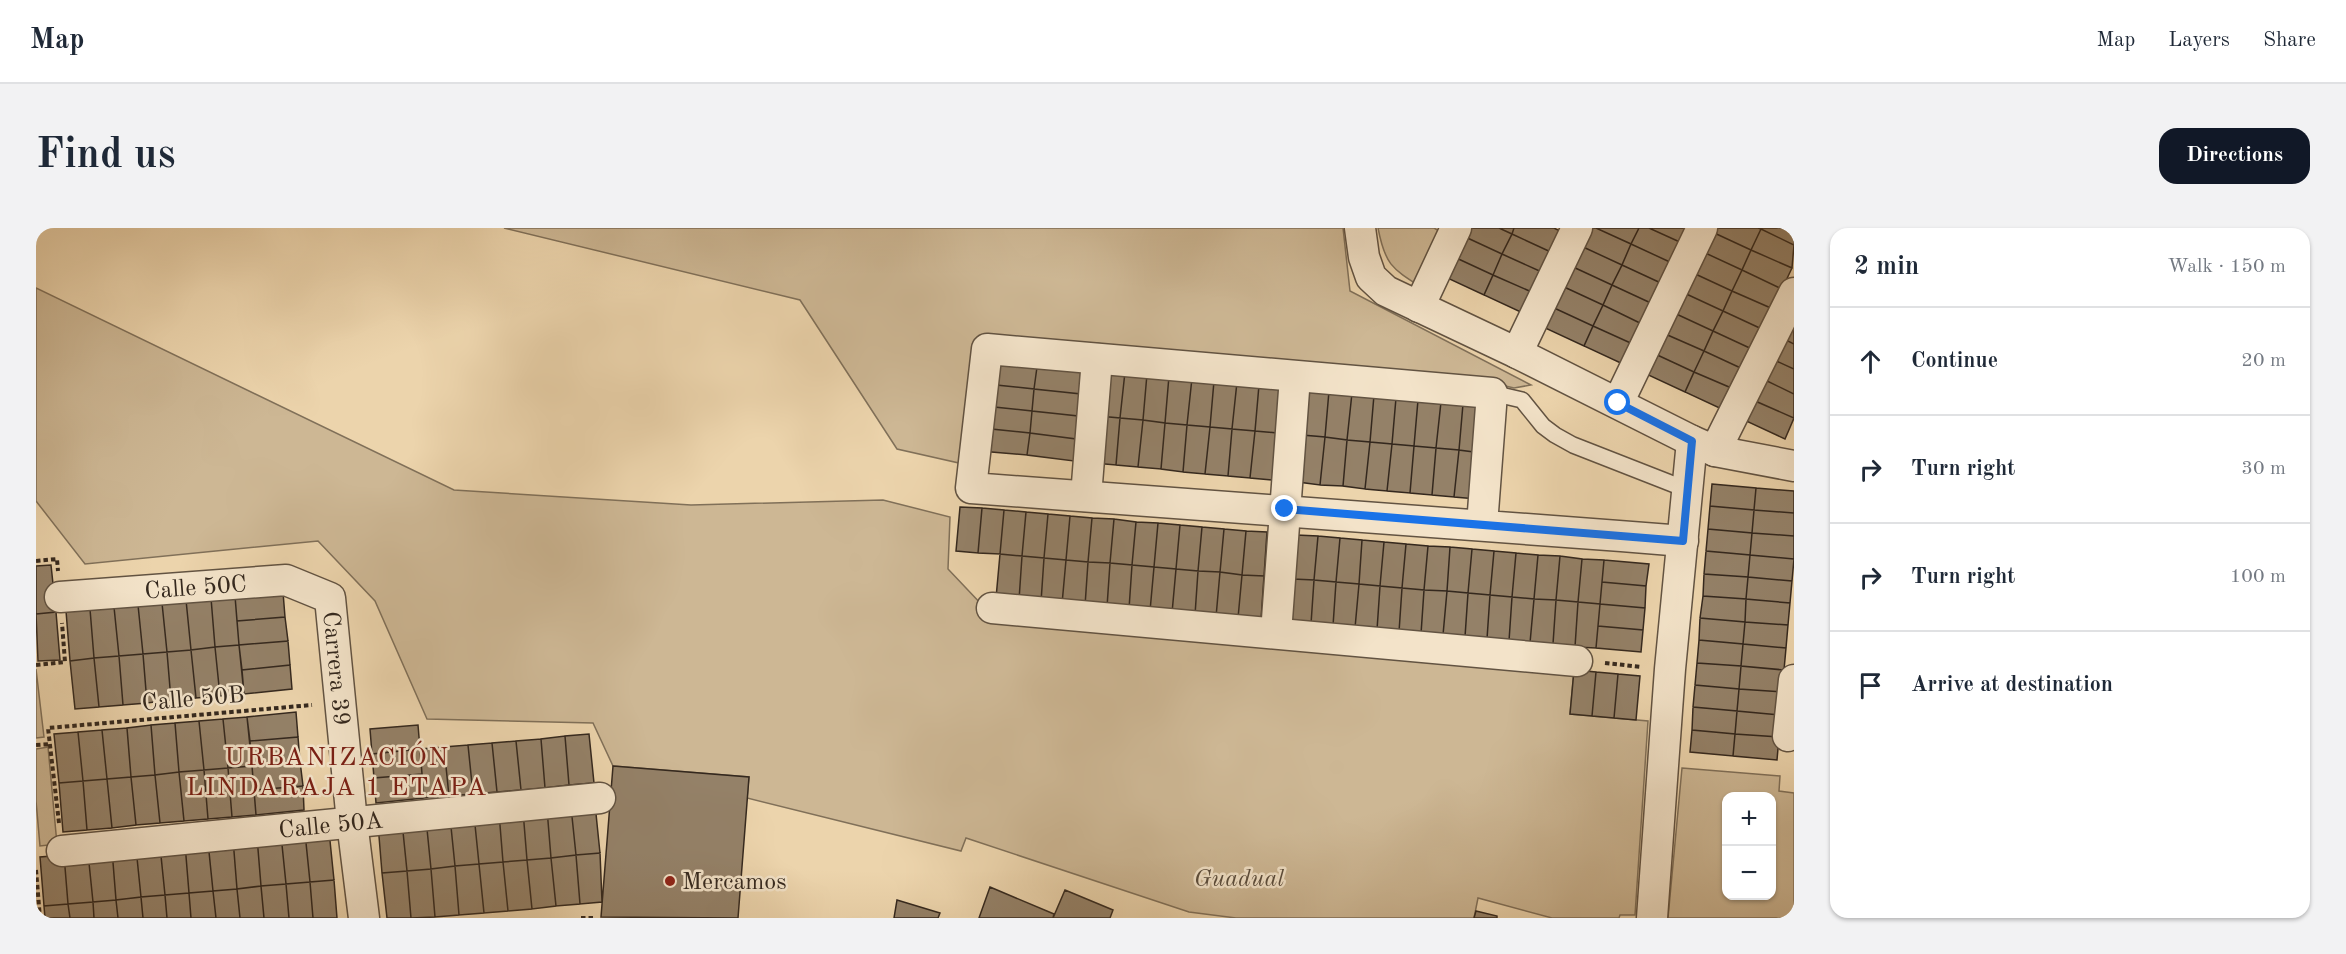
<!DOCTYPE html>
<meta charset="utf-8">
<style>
:root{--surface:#fff;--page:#f2f2f3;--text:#1f2937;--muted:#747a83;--line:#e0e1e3;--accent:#111827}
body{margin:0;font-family:"Old Standard TT",serif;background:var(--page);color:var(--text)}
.controls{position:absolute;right:18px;bottom:18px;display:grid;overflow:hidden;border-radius:12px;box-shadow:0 2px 4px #0004}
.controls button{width:54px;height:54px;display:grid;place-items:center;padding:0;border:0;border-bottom:2px solid var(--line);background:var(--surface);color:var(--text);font:30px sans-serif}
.stop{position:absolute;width:18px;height:18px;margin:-14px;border:4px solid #1a73e8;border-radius:50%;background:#fff}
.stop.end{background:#1a73e8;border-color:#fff;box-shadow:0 2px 6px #0008}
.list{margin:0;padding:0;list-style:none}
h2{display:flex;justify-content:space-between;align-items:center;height:78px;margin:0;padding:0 24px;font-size:26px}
h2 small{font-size:20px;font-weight:400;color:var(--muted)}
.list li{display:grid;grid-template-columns:39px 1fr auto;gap:18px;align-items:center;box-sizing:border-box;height:108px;padding:0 24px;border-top:2px solid var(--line)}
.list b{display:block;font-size:22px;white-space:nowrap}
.list em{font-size:20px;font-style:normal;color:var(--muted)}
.icon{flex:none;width:33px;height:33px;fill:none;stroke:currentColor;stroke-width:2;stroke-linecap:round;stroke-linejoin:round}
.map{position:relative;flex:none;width:1758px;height:690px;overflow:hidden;border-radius:18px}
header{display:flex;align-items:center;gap:36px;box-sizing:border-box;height:84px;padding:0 30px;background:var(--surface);border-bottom:2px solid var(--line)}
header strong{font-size:28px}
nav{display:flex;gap:33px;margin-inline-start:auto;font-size:21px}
.intro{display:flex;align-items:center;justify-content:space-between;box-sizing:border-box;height:144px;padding:0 36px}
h1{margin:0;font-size:42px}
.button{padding:15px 27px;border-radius:18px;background:var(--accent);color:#fff;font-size:21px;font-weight:700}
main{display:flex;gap:36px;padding:0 36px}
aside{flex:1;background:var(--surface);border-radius:18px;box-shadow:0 2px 4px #0004}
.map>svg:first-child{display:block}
.green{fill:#cdb794;stroke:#807059;stroke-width:1.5;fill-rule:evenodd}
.building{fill:#948168;stroke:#34281e;stroke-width:1.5}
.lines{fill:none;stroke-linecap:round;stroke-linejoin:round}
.lane-casing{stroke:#625342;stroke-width:18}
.street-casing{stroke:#625342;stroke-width:33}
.path{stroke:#34281e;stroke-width:4;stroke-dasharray:4.5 3;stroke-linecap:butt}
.lane{stroke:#f3e3c9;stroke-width:15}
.street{stroke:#f3e3c9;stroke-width:30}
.route{stroke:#1a73e8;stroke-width:8}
.poi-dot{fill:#8f2418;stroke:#f3e3c9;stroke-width:2}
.labels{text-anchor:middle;stroke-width:5;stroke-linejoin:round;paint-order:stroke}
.street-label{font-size:24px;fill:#34281e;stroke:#f3e3c9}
.park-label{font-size:24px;font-style:italic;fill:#5a4c3c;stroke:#f3e3c9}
.poi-label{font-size:24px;fill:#34281e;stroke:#f3e3c9;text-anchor:start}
.neighbourhood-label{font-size:26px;letter-spacing:1.5px;fill:#7a1f14;stroke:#f3e3c9}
</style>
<header>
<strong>Map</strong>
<nav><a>Map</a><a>Layers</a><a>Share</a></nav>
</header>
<div class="intro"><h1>Find us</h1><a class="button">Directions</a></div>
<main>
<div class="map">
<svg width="1758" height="690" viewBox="0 0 1758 690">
<rect width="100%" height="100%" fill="#ecd4ac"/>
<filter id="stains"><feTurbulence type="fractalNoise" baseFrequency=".00333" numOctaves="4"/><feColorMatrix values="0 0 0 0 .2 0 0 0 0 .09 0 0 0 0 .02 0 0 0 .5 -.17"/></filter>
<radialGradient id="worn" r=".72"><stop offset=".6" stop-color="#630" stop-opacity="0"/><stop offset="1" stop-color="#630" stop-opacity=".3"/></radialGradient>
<path class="green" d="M468,0H1307L1314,63L1495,157L1478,160L1461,156L943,108L923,235L861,221L764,72Z
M1342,0H1398L1409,6L1385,59C1355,40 1349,36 1342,0Z
M0,60L418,262L655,277L847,272L914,289L912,341L948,379L1538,442L1534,486L1612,493L1599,687H1584L1583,690H1516L1442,670L1438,690H1200L1153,684L930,610L925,623L711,570L713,549L577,538L557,495L391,491L339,373L282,313L49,336L0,273Z
M0,441L8,509L0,510Z
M12,519L21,616L4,618L0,573V521Z
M1646,540L1744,548L1743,563L1758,565V690H1632ZM1690,568H1736V668H1690Z"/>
<path class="building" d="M1429,0H1463L1476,6L1466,26L1425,7Z
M1463,0H1478L1476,6Z
M1478,0H1518L1526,4L1517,25L1476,6Z
M1553,0H1560L1595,16L1586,37L1545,18Z
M1560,0H1603L1595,16Z
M1603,0H1613L1646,15L1636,35L1595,16Z
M1613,0H1653L1646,15Z
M1675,0H1722L1725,1L1715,22L1674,3Z
M1725,0H1758V17L1725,1Z
M1725,1L1758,17L1756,40L1715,22Z
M1674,3L1715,22L1706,42L1665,23Z
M1476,6L1517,25L1508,45L1466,26Z
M1425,7L1466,26L1457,47L1416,28Z
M1595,16L1636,35L1627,56L1586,37Z
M1545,18L1586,37L1576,57L1535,38Z
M1715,22L1756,40L1746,61L1706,42Z
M1665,23L1706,42L1696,63L1655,44Z
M1466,26L1508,45L1498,65L1457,47Z
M1416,28L1457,47L1448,67L1407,48Z
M1586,37L1627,56L1617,76L1576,57Z
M1535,38L1576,57L1567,77L1526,58Z
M1706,42L1746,61L1737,81L1696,63Z
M1655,44L1696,63L1687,83L1646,64Z
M1457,47L1498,65L1489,86L1448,67Z
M1576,57L1617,76L1608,97L1567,77Z
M1526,58L1567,77L1557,98L1516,79Z
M1696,63L1737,81L1728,102L1687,83Z
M1646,64L1687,83L1677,103L1636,84Z
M1567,77L1608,97L1599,117L1557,98Z
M1516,79L1557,98L1548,118L1507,99Z
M1687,83L1728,102L1718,122L1677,103Z
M1636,84L1677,103L1668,123L1627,105Z
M1758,92V116L1746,110Z
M1557,98L1599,117L1589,137L1548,118Z
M1677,103L1718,122L1709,142L1668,123Z
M1627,105L1668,123L1658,144L1617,125Z
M1746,110L1758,116V141L1736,131Z
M1668,123L1709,142L1700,162L1658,144Z
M1617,125L1658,144L1649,164L1608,145Z
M1736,131L1758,141V166L1727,151Z
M954,134L1001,139L998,161L951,156Z
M1001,139L1047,144L1045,166L998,161Z
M1067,142L1089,144L1084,190L1062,188Z
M1089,144L1111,146L1107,192L1084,190Z
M1658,144L1700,162L1690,183L1649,164Z
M1111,146L1133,148L1129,195L1107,192Z
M1133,148L1156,150L1151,197L1129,195Z
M1156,150L1178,153L1174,199L1151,197Z
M1727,151L1758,166V190L1717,172Z
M1178,153L1201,154L1196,201L1174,199Z
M1201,154L1223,157L1219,203L1196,201Z
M951,156L998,161L996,183L949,178Z
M1223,157L1245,159L1241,205L1219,203Z
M998,161L1045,166L1042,188L996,183Z
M1271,161L1293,163L1289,209L1266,207Z
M1293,163L1316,165L1311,212L1289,209Z
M1316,165L1338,167L1334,214L1311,212Z
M1338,167L1360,170L1356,216L1334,214Z
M1360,170L1382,172L1378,218L1356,216Z
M1382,172L1405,174L1400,220L1378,218Z
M1717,172L1758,190L1749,211L1708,192Z
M1405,174L1427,176L1423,222L1400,220Z
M1427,176L1450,178L1445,225L1423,222Z
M949,178L996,183L994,205L946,200Z
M996,183L1042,188L1040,211L994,205Z
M1062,188L1084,190L1080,237L1058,235Z
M1084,190L1107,192L1102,239L1080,237Z
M1107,192L1129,195L1125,241L1102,239Z
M1129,195L1151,197L1147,244L1125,241Z
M1151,197L1174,199L1169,246L1147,244Z
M1174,199L1196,201L1192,248L1169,246Z
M946,200L994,205L991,227L944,223Z
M1196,201L1219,203L1214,250L1192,248Z
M1219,203L1241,205L1237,252L1214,250Z
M994,205L1040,211L1038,233L991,227Z
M1266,207L1289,209L1284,257L1262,254Z
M1289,209L1311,212L1307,258L1284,257Z
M1311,212L1334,214L1329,261L1307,258Z
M1334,214L1356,216L1351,263L1329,261Z
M1356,216L1378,218L1374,265L1351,263Z
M1378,218L1400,220L1396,267L1374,265Z
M1400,220L1423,222L1418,269L1396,267Z
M1423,222L1445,225L1441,271L1418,269Z
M1676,256L1720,260L1718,282L1674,278Z
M1720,260L1758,263V285L1718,282Z
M1674,278L1718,282L1716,305L1672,301Z
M924,279L946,280L942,325L920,323Z
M946,280L968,282L964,326L942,325Z
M968,282L990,284L986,328L964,326Z
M1718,282L1758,285V308L1716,305Z
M990,284L1012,286L1008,330L986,328Z
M1012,286L1034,288L1030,332L1008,330Z
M1034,288L1056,290L1052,334L1030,332Z
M1056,290L1078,291L1074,335L1052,334Z
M1078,291L1100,294L1096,337L1074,335Z
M1100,294L1122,295L1118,339L1096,337Z
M1122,295L1144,297L1140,341L1118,339Z
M1144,297L1166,299L1162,343L1140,341Z
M1166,299L1188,301L1184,344L1162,343Z
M1188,301L1210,303L1206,347L1184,344Z
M1672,301L1716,305L1714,327L1670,323Z
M1210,303L1231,304L1228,348L1206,347Z
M1716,305L1758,308V331L1714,327Z
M1260,307L1282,308L1278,352L1257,351Z
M1282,308L1304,310L1300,354L1278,352Z
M1304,310L1326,312L1323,356L1300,354Z
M1326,312L1348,314L1344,358L1323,356Z
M1348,314L1370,316L1366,360L1344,358Z
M1370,316L1392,318L1388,362L1366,360Z
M1392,318L1414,319L1411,363L1388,362Z
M1414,319L1436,321L1432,365L1411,363Z
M1436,321L1458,323L1454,367L1432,365Z
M1458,323L1480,325L1476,369L1454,367Z
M1670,323L1714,327L1712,349L1668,346Z
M1480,325L1502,327L1498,371L1476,369Z
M964,326L986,328L983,372L960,370Z
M1502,327L1524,328L1520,372L1498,371Z
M1714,327L1758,331L1756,353L1712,349Z
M986,328L1008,330L1005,374L983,372Z
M1524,328L1546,331L1542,374L1520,372Z
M1008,330L1030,332L1026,376L1005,374Z
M1546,331L1568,332L1564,376L1542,374Z
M1030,332L1052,334L1049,378L1026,376Z
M1568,332L1613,336L1610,358L1566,354Z
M1052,334L1074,335L1071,379L1049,378Z
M1074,335L1096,337L1093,381L1071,379Z
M15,337L20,384L0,386V338Z
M1096,337L1118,339L1114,383L1093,381Z
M1118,339L1140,341L1136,385L1114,383Z
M1140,341L1162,343L1159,387L1136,385Z
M1162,343L1184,344L1180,389L1159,387Z
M1184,344L1206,347L1202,390L1180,389Z
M1668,346L1712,349L1710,371L1667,368Z
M1206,347L1228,348L1225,392L1202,390Z
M1712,349L1756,353L1754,375L1710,371Z
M1257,351L1278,352L1275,396L1253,395Z
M1278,352L1300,354L1297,398L1275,396Z
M1300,354L1323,356L1319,400L1297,398Z
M1566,354L1610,358L1609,380L1564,376Z
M1323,356L1344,358L1341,402L1319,400Z
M1344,358L1366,360L1363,404L1341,402Z
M1366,360L1388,362L1385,406L1363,404Z
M1388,362L1411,363L1407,407L1385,406Z
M1411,363L1432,365L1429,409L1407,407Z
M247,364L249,389L201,393L199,368Z
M1432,365L1454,367L1451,411L1429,409Z
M1454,367L1476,369L1473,413L1451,411Z
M199,368L203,417L179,419L175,370Z
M1667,368L1710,371L1709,394L1664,390Z
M1476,369L1498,371L1494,415L1473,413Z
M175,370L179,419L155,422L150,372Z
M1498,371L1520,372L1517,416L1494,415Z
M1710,371L1754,375L1752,397L1709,394Z
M150,372L155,422L131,424L126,375Z
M1520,372L1542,374L1539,419L1517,416Z
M1542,374L1564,376L1560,420L1539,419Z
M126,375L131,424L107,426L102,377Z
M1564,376L1609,380L1607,402L1562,398Z
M102,377L107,426L83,428L78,379Z
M78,379L83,428L58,430L54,381Z
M54,381L58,430L34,433L30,383Z
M20,384L24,432L2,433L0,386Z
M249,389L252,413L203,417L201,393Z
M1664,390L1709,394L1707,416L1663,412Z
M1709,394L1752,397L1750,420L1707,416Z
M1562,398L1607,402L1605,424L1560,420Z
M1663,412L1707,416L1705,438L1661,435Z
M252,413L254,437L206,442L203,417Z
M1707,416L1750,420L1748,442L1705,438Z
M203,417L208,466L184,468L179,419Z
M179,419L184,468L160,470L155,422Z
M155,422L160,470L135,472L131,424Z
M131,424L135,472L111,475L107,426Z
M107,426L111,475L87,477L83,428Z
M83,428L87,477L63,479L58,430Z
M58,430L63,479L39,481L34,433Z
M1661,435L1705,438L1703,461L1659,457Z
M254,437L256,461L208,466L206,442Z
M1705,438L1748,442L1747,464L1703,461Z
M1538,442L1560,444L1556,488L1534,486Z
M1560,444L1582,446L1578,490L1556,488Z
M1582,446L1604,448L1600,492L1578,490Z
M1659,457L1703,461L1701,483L1657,479Z
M1703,461L1747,464L1745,487L1701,483Z
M1657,479L1701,483L1699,506L1656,502Z
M1701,483L1745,487L1743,509L1699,506Z
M260,484L262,509L214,513L211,489Z
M211,489L216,538L192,540L187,491Z
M187,491L192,540L168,542L163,493Z
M163,493L168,542L143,544L139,495Z
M139,495L143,544L119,547L115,497Z
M115,497L119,547L95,549L91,500Z
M382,497L384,521L336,526L334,501Z
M91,500L95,549L71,551L66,502Z
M66,502L71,551L47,553L42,504Z
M1656,502L1699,506L1697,528L1654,524Z
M42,504L47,553L23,555L18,506Z
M553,506L558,555L533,557L529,508Z
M1699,506L1743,509L1741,532L1697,528Z
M529,508L533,557L509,560L505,511Z
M262,509L264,533L216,538L214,513Z
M505,511L509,560L485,562L480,513Z
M480,513L485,562L461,564L456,515Z
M456,515L461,564L437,566L432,517Z
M432,517L437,566L413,568L408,519Z
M408,519L413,568L388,570L384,521Z
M384,521L386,546L338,550L336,526Z
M264,533L267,558L218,562L216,538Z
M216,538L220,587L196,589L192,540Z
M577,538L713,549L702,690L565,689Z
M192,540L196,589L172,591L168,542Z
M168,542L172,591L148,593L143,544Z
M143,544L148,593L124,595L119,547Z
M386,546L388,570L340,575L338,550Z
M119,547L124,595L100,597L95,549Z
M95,549L100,597L76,600L71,551Z
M71,551L76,600L51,602L47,553Z
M47,553L51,602L27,604L23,555Z
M267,558L268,582L220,587L218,562Z
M559,576L564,625L540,627L535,579Z
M535,579L540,627L515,630L511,581Z
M511,581L515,630L491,632L487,583Z
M487,583L491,632L467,634L463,585Z
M463,585L467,634L443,636L438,587Z
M438,587L443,636L419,638L414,589Z
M414,589L419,638L395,641L390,591Z
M390,591L395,641L371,643L366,594Z
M366,594L371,643L346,645L342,596Z
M293,603L298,652L274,654L269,605Z
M269,605L274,654L250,656L245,607Z
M245,607L250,656L225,658L221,609Z
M221,609L225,658L201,661L197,611Z
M197,611L201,661L177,663L172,614Z
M172,614L177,663L153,665L149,616Z
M149,616L153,665L129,667L124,618Z
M124,618L129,667L105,669L100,620Z
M100,620L105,669L80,672L76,622Z
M76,622L80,672L57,674L52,625Z
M52,625L57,674L32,676L28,627Z
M564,625L566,674L544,676L540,627Z
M28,627L32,676L8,678L4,629Z
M540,627L544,676L520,678L515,630Z
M515,630L520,678L496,681L491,632Z
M491,632L496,681L472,683L467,634Z
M467,634L472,683L448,685L443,636Z
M443,636L448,685L423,687L419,638Z
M419,638L423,687L399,689L395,641Z
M395,641L399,689L375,690L371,643Z
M371,643L375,690H351L346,645Z
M298,652L301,690H277L274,654Z
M274,654L277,690H253L250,656Z
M250,656L253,690H228L225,658Z
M225,658L228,690H204L201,661Z
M954,659L1018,686L1017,690H943Z
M201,661L204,690H180L177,663Z
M1029,662L1077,682L1074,690H1017Z
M177,663L180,690H155L153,665Z
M153,665L155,690H131L129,667Z
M129,667L131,690H107L105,669Z
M105,669L107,690H82L80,672Z
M80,672L82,690H58L57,674Z
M861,672L904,685L902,690H858Z
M57,674L58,690H34L32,676Z
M32,676L34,690H9L8,678Z
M1440,683L1461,688V690H1438Z"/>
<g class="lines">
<defs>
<path id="lane" d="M1456,165L1486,172L1507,198L1519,207L1537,217L1652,262"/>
<g id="street">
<path d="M1324,0L1328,29L1335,49L1350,63L1481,125L1656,213L1679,223L1758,238"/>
<path d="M1383,79L1420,0"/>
<path d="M1481,125L1541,0"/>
<path d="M1582,175L1666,0"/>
<path d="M1679,223L1758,65"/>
<path d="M1050,268L1061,131"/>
<path d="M1446,297L1456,165L951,121L935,260C1173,276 1410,294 1647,313"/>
<path id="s1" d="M24,369L250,352L294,370L316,594L328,690"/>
<path d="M956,380L1541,433"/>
<path d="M1240,405L1259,149"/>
<path d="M1752,508L1758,452"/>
<path id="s2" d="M26,623L564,570"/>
<path d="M1616,690L1634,441L1656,213"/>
</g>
</defs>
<use href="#lane" class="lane-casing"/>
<use href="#street" class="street-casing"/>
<path class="path" d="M0,333L21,331L22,343
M1569,435L1606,439
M0,437L29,434L26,395
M0,517L14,516
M23,595L12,500L276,477
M0,642L4,690
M545,690H560"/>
<use href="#lane" class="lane"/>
<use href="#street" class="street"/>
</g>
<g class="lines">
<path class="route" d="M1249,281L1647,313L1656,213L1582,175"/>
</g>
<circle class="poi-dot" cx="634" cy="653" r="6"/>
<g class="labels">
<g class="street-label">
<text dy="8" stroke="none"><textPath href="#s1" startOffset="136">Calle 50C</textPath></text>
<text dy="8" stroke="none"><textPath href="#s1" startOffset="345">Carrera 39</textPath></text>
<text transform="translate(157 470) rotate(-5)" y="8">Calle 50B</text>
<text dy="8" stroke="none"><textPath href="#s2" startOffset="270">Calle 50A</textPath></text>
</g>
<g class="park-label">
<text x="1203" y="658">Guadual</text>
</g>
<g class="poi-label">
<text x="646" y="661">Mercamos</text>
</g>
<g class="neighbourhood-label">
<text x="301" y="537">URBANIZACIÓN<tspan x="301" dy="30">LINDARAJA 1 ETAPA</tspan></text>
</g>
</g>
<rect width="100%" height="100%" filter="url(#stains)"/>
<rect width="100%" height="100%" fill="url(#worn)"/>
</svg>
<div class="controls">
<button>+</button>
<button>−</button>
</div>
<div class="stop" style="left:1582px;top:175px"></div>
<div class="stop end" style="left:1249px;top:281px"></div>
</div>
<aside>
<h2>2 min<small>Walk · 150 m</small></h2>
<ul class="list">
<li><svg class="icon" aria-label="ahead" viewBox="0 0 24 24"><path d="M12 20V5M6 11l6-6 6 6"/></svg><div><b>Continue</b></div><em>20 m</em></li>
<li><svg class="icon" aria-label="right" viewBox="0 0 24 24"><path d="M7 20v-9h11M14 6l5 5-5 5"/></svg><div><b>Turn right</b></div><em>30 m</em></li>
<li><svg class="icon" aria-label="right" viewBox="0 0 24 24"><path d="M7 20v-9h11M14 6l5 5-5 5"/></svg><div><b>Turn right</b></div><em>100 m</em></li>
<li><svg class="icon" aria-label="arrive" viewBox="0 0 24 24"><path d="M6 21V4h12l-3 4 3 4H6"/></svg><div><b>Arrive at destination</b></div></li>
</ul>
</aside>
</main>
